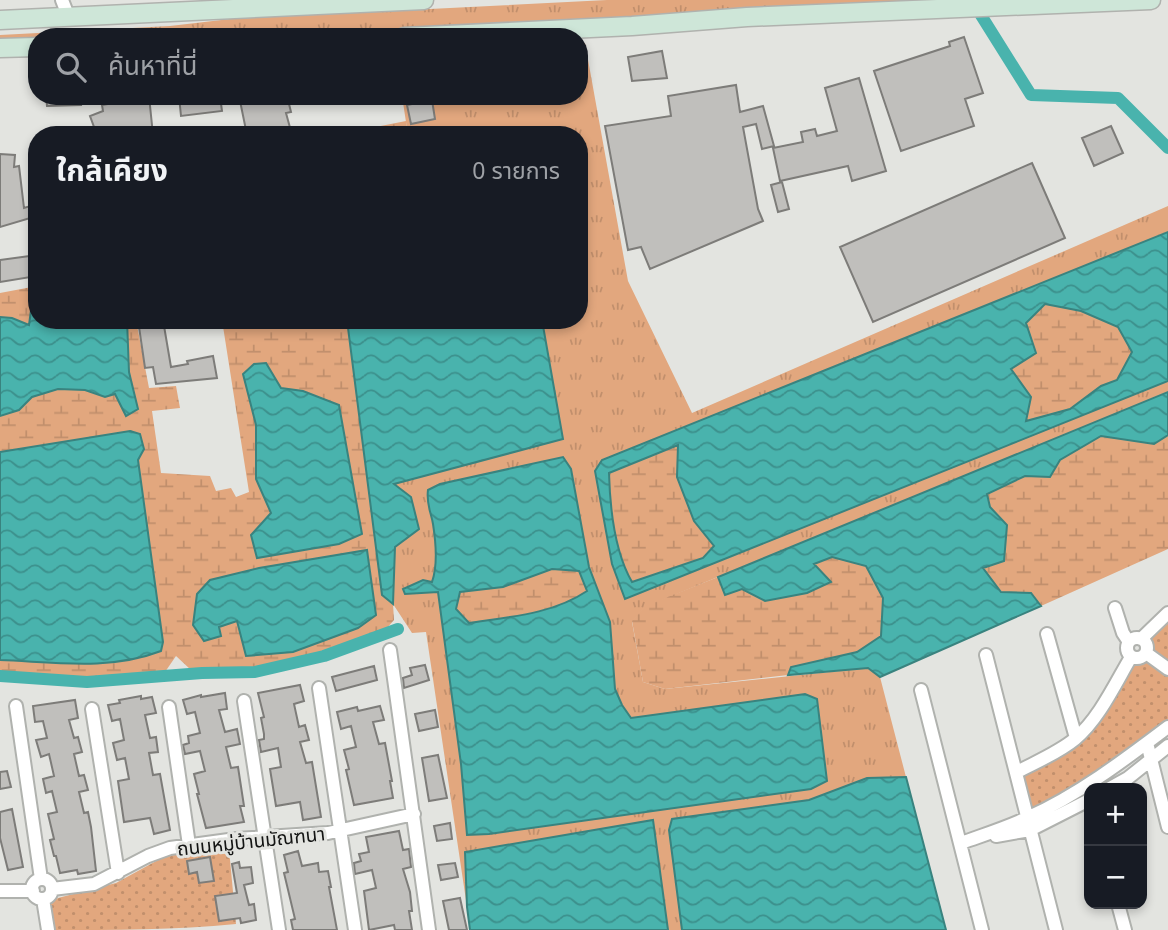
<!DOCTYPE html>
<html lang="th">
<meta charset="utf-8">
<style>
:root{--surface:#171b24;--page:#20242c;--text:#f1f3f6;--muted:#9ea1a6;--line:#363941}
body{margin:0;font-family:Georgia,"Noto Sans Thai",serif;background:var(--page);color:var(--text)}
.controls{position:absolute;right:21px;bottom:21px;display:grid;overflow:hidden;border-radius:14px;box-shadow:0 4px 10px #0003}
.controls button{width:63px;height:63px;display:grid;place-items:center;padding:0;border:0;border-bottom:2px solid var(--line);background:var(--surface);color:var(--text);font:35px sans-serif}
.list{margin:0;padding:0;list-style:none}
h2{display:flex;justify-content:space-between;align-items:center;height:91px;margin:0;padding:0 28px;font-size:30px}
h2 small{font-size:23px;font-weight:400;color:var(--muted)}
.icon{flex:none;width:38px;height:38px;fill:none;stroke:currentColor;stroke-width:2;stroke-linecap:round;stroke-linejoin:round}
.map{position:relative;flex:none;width:1168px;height:930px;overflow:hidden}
.search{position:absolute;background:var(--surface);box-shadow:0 4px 10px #0003;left:28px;top:28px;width:560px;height:77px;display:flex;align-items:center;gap:18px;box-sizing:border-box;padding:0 24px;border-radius:28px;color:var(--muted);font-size:26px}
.panel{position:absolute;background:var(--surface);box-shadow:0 4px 10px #0003;left:28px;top:126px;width:560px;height:203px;border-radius:28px}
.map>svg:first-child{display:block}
.grass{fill:url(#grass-tufts);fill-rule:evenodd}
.wetland{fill:url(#wetland-marsh);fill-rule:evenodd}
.garden{fill:url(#garden-dots)}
.water{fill:url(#water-waves);stroke:#39837f;stroke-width:2;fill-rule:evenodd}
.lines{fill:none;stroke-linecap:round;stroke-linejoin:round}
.canal{stroke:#49b3ad;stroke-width:12}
.building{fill:#c0bfbc;stroke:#7d7c79;stroke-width:2}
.minor-casing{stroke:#b0b2ae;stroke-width:16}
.secondary-casing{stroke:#b0b2ae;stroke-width:21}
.minor{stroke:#fff;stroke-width:12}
.secondary{stroke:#cee6d8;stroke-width:18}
.labels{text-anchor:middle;stroke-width:6;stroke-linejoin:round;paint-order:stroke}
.street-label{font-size:19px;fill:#131413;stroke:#e3e4e0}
</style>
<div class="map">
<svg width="1168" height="930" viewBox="0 0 1168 930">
<defs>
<pattern id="grass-tufts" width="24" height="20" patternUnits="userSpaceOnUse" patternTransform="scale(1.75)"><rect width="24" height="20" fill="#e2a77e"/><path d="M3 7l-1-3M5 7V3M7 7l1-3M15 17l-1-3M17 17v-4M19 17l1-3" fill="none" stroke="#c18f6c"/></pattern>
<pattern id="wetland-marsh" width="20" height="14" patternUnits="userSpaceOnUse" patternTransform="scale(1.75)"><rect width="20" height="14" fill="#e2a77e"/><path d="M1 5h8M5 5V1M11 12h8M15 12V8" fill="none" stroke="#c18f6c"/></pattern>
<pattern id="garden-dots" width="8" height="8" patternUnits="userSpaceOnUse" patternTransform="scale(1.75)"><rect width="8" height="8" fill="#e2a77e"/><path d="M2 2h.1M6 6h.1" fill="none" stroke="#c18f6c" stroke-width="1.8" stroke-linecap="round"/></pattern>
<pattern id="water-waves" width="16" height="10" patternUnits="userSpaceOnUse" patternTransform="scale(1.75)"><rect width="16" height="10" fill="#49b3ad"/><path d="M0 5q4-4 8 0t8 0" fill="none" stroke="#3c908c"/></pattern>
</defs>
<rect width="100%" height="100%" fill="#e3e4e0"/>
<path class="grass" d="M607,0H949C645,18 341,37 37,37V41H0V35L170,26L230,19Z
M579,43H585L628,281L692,413L1168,206V232L602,460L625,599L1168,381V392L645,607L632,622L643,682L665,689L868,668L880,677L906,777L867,778L809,800L672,819L669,830L682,930H668L653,821L465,852L467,907L426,632L412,633L393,604L395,547L393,484L563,439L542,320H579V135H408L402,96H579ZM563,457L571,469L589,567L610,622L615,689L622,705L631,718L805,694L467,835L461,764L438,591L405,594L423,580L432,583C438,564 436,543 433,524C431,512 426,504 428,490L440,484Z"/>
<path class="wetland" d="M406,121L408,135H335Z
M37,286V294L33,296L29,325L12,318L0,317V293Z
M1045,304L1081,311L1119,327L1132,352L1117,380L1101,386L1070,409L1025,421L1011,369L1036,353L1026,323Z
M127,320H136L149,388L176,386L180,408L152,411L161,473L210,476L216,491L231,488L236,497L249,492L222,320H347L382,595L393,604L394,620L387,628L320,654L278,664L238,670H191L176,656L165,672L96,678L0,671V660L102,664L138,460L144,449L130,431L0,452V416L19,410L32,397L58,389L85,390L105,397L115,394L138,410L129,372ZM244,374L281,388L303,391L355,502L362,534L251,535L271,513L256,479V425ZM367,550L247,656L237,621L219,627L259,568Z
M1168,435V549L1041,606L1031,593L1002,592L982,568L1004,561L1007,525L990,507L987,494L1025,476L1050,477L1060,460L1101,436L1154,443Z
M678,445L677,477L694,521L715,546L704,558L632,582C614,550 610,509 608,473Z
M832,557L866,566L883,598L881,636L857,652L791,667L788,675L665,689L643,682L632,621L645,606L718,577L725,595L742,589L765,601L830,581L813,564Z
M551,569L580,571L587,591C553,614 509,617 469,623L456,609L460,592L503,587Z"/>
<path class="garden" d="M1168,621V722L1146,740L1035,810L1030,808L1020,776L1074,749L1085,737L1131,664H1140L1154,653L1149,637Z
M229,849L236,924C176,930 113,930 52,930L49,908L51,902L58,898L116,883L169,854Z"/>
<path class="water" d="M1168,232V381L625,599L612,564L595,471L602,460ZM1045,304L1081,311L1118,327L1132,352L1117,380L1101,386L1070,409L1026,421L1031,397L1011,369L1036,353L1026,323ZM678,445L677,477L694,521L714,546L703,558L632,582C614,551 610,509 609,473Z
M37,294V320H127L129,372L138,409L126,416L115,394L105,397L85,390L58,389L32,397L19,410L0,416V317L12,318L29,325L33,296Z
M347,320H542L563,439L394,484L411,497L419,529L395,547L393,604L382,595Z
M266,363L281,388L303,391L339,405L362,534L339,544L257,558L251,535L271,513L256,479V425L243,374L254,364Z
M1168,392V435L1154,444L1101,436L1060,460L1050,477L1025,476L987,494L990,507L1007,525L1004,561L983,568L1001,592L1031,593L1041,606L880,677L868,668L788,675L791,667L857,652L881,636L883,598L866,566L832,557L814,564L831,582L807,593L765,601L742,589L725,595L718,577Z
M130,431L140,434L144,449L138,460L163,642L161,651C109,671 54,662 0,660V452Z
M563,457L571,469L589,567L610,622L615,689L622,705L631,718L805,694L817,699L827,781L811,789L489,834L467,835L461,764L438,592L405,594L403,589L423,580L432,582C438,565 436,543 433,524C431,512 426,504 428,490L440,484ZM552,569L579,571L587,591C553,614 509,617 469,623L456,609L460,592L503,587Z
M367,550L376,615L358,628L293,652L246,656L237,621L219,627L221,636L204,641L193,625L197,594L210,580L259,568Z
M906,777L946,930H682L669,830L672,819L809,800L867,778Z
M653,820L668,930H470L467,907L465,852Z"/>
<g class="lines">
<path class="canal" d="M974,4L1031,95L1118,98L1168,148
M0,676L87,682L202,673L255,672L324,656L398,629"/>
</g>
<path class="building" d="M964,37L983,93L965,99L974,126L901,151L874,71L950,46L949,42Z
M662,51L667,78L632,81L628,57Z
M859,78L886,171L852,181L848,166L780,181L773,148L803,142L801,132L815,129L817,136L837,131L825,88Z
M736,85L740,112L763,106L774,146L762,149L756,124L743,127L758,209L763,221L650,269L641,247L628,250L605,126L671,116L668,96Z
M46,96H80L81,105L47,106Z
M126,96H149L153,135H97L90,116L103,111L102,105L126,101Z
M179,96H220L222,111L181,116Z
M239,96H287L291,112L286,113L292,135H247Z
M432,100L435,119L411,124L407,105Z
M1111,126L1123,153L1094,166L1082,138Z
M0,154L15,155L14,167L19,166L24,208L37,204V216L0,227Z
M1032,163L1065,238L873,322L840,247Z
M782,182L789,209L778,212L771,185Z
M37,255V276L0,282V260Z
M138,320H163L171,367L188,364L187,361L213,356L217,378L156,384L153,367L145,368Z
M425,665L429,680L404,688L403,678L412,675L410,668Z
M374,666L377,680L336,691L332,677Z
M300,685L304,701L294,704L299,727L305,725L309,740L300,742L306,763L312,762L321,817L303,820L300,802L276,806L270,769L281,767L278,748L261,752L259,740L264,739V734L261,718L264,717L258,693Z
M225,693L227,709L219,710L225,732L237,729L240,744L226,747L231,768L238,767L244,806H240L244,822L206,828L197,794H199L194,774L205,771L200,751L185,754L183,745L189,743L188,736L200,733L195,712L187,714L183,700L201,695V697Z
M141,696V699L152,697L156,713L145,715L150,738L156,737L158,752L149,753L153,775L160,774L170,830L154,834L150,818L124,822L118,781L129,779L125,758L117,760L113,743L124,740L120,719L112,721L108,705L120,703L119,700Z
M75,700L78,718L69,720L74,738L78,737L82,752L74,754L79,776L84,775L88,790L79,792L84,813L88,812L91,827L96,871L78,874L77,870L60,873L56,856H54L50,840L54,839L48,814L57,812L52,791L46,793L43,779L54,776L49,754L41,757L36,740L47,738L43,721L35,722L33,706Z
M380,706L384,720L373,722L379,744L385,743L392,781H390L393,798L354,805L346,770L349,769L344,750L356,747L351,726L341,729L337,712L357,707L358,711Z
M435,710L438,727L419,731L415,714Z
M438,755L447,798L429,801L422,758Z
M7,771L11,787L0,789V772Z
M12,809L23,867L8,870L0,838V812Z
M450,823L452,839L437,841L434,826Z
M399,831L403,850L409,849L411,867L403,869L410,892L412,911H409L412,930H395L394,925L369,930L364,891L376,888L372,870L355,874L354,863L361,861L359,854L369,852L366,837Z
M298,851L302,866L318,863L319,872L328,871L331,887H329L337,930H293L291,920L295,919L284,873L288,872L284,855Z
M210,857L214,881L199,883L197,872L189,874L187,861Z
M239,862L240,868L251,867L253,883L244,885L249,905L254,904L256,920L241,923L240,918L219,921L215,896L237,893L232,864Z
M455,863L458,877L441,880L438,865Z
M460,898L467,930H449L443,901Z"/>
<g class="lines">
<defs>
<path id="minor" d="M62,0L69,18
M1115,608L1123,633L1129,642
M1047,634L1076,738
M1127 648a10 10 0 1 1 20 0a10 10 0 1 1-20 0Z
M1141,639L1168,613
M390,650L429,930
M1146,653L1168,669
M986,655L1056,930
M319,688L355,930
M921,690L982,930
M244,701L279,930
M16,706L41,879
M169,707L189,845
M92,709L118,873
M1147,743L1168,827
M1017,772C1036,762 1058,753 1075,739C1099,719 1115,684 1131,657
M1110,788L1128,778L1168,746
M996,836L1030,830L1089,800
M961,843C983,835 1006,828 1027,818C1078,795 1123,761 1168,727
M32 889a10 10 0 1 1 20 0a10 10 0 1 1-20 0Z
M52,889L94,884L148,856L170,848L236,839L328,833L414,814
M0,891H33
M43,899L48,930
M1118,904L1125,930"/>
<path id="secondary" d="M0,20L424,0
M404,37L632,26L747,17L1151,0
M0,48L37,47"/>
</defs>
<use href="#minor" class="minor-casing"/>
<use href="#secondary" class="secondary-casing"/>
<use href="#minor" class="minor"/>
<use href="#secondary" class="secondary"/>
</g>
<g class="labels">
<g class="street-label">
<text transform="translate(251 841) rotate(-6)" y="7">ถนนหมู่บ้านมัณฑนา</text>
</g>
</g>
</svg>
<div class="controls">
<button>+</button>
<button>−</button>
</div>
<div class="search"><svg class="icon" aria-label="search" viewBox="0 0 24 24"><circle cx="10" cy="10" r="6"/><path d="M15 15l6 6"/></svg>ค้นหาที่นี่</div>
<section class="panel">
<h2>ใกล้เคียง<small>0 รายการ</small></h2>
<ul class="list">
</ul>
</section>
</div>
